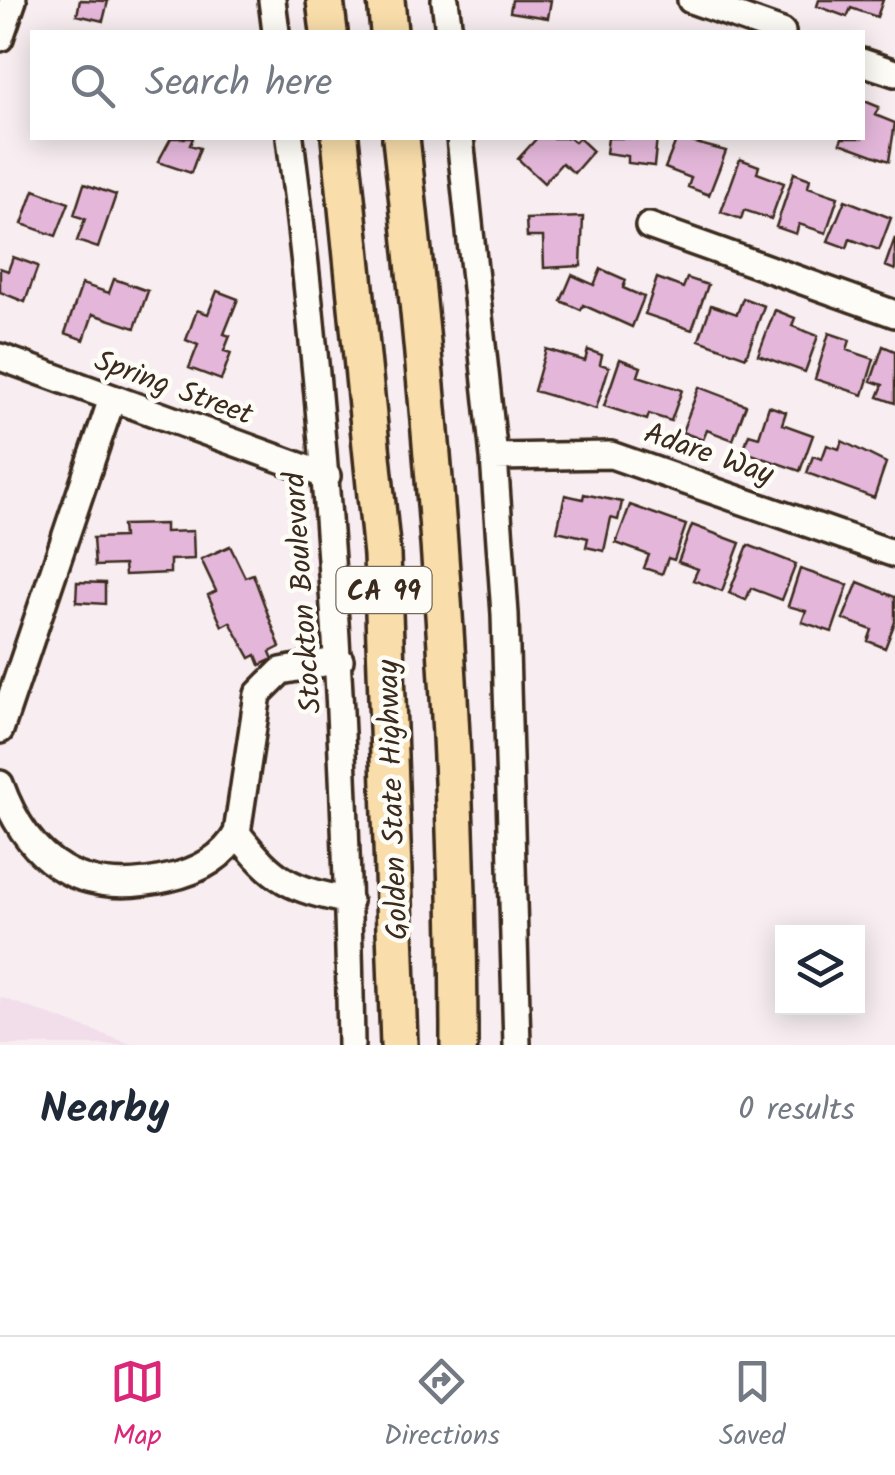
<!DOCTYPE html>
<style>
:root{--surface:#fff;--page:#f2f2f3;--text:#1f2937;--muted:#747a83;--line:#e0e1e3;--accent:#db2777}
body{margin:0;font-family:Kalam,sans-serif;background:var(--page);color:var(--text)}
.controls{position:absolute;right:30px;bottom:30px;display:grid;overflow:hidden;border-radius:0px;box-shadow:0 5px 25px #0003}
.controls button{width:90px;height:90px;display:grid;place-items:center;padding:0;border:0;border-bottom:2px solid var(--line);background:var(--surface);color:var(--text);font:50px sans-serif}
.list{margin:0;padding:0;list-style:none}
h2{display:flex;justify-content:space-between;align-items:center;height:130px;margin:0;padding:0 40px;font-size:42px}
h2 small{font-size:32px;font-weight:400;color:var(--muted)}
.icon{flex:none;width:55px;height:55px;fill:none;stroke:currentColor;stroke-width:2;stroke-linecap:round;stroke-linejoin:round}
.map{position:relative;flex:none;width:895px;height:1045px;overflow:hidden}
.search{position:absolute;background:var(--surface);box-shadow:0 5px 25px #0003;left:30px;right:30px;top:30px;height:110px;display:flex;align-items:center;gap:25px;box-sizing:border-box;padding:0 35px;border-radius:0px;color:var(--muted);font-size:38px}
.sheet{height:290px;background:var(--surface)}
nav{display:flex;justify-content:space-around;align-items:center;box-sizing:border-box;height:140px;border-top:2px solid var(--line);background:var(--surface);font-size:28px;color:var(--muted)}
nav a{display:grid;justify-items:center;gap:5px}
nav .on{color:var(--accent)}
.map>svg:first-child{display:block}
.built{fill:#f2deea}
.building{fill:#e4b7da;stroke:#3b2a1e;stroke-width:2.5}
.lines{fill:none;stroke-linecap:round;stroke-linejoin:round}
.minor-casing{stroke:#3b2a1e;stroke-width:32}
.highway-casing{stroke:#3b2a1e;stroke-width:42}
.minor{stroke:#fdfcf7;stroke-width:25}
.highway{stroke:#f9deab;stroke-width:35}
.labels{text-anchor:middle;stroke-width:9;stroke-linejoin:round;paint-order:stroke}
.shield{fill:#fdfcf7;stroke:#75695f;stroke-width:2.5}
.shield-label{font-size:28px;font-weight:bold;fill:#3b2a1e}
.street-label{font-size:30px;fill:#3b2a1e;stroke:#fdfcf7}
</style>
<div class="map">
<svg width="895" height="1045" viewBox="0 0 895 1045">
<rect width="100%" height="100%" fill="#f8eef1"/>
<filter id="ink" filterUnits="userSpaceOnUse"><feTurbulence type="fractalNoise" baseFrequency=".01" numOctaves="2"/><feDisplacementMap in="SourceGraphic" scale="20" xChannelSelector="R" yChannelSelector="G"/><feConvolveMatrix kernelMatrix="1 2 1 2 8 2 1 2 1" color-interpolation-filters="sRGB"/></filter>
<g filter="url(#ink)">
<path class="built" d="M0,997L134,1045H0Z"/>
<path class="building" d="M80,0L108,1L103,21L77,15Z
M512,0H551L548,18L510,12Z
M819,0H883L877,17L851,8L847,17L817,6Z
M862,100L879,107L875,115L895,123L889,161L840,143L842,138H862Z
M171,138H193L190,145L200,148L191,173L158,162Z
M537,138H570L575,142L579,138L593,151L574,173L562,163L544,183L518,159Z
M608,138H657L654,166L628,163V156L606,153Z
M677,138L726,151L709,195L688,187L691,178L665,168Z
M740,159L759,166L757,173L784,183L771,219L744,210L741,219L721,212Z
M794,173L810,179L808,187L838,197L826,233L799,224L796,234L776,227Z
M84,184L116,195L98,248L77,241L85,219L74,215Z
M34,190L69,203L56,236L22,224Z
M845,200L891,218L879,250L850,239L847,248L828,241Z
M583,217L581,266L544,268L543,237H527L526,219Z
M895,238V270L885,266Z
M13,257L38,266L25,302L0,292V268L8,271Z
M601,269L626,280L623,288L644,297L632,327L583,305L581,310L561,301L572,275L594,285Z
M657,278L683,288L687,278L708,285L692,330L645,314Z
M114,279L148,291L135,328L93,314L84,340L65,333L82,284L109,293Z
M217,291L238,299L224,334L230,336L224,351L231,353L221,380L189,368L198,345L186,340L197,310L208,314Z
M743,298L764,306L746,357L699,340L711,305L737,314Z
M775,310L795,318L792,326L818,336L805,372L758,355Z
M829,333L850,340L847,350L874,359L863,395L815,379Z
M883,346L895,351V403L878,397L883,385L871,381Z
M546,349L585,361L588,350L602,355L600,364L609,367L596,409L534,391Z
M620,359L641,367L638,376L682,390L671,421L649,414L647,420L604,406Z
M699,387L746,405L733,440L707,430L703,440L682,432Z
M769,406L786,412L782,424L813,435L800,471L743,451L749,434L759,437Z
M842,441L886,463L874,498L807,473L813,456L822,459L827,445L839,449Z
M584,494L622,502L618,520L611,518L604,551L586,547L588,538L557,531L565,495L583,499Z
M630,505L686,525L674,560L668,558L662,574L644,568L649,555L616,543Z
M165,524V532L193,531L194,559L170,560V573L125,575L124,565L95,566L93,538L123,537L122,525Z
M692,525L740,543L722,591L693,580L698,569L678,562Z
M748,545L796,564L782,600L751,588L746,600L729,593Z
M230,546L245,577L253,574L280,647L270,652L273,659L260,665L256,655L250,658L230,622L222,626L208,595L216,591L201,559Z
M800,569L848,585L832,632L802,622L806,611L788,606Z
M77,582L105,583V604L76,602Z
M858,582L895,597V622L885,648L868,641L872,630L843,619Z"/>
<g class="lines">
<defs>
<path id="minor" d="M272,0L276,32
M445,0L449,32
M691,0L782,32
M0,38L13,0
M862,62L895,73
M290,138C329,440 346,741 351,1045
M460,138L494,457L505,614L517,1045
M649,226L895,314
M0,357L327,476
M494,457L611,455L895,554
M340,660L281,671L258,694L237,833C275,882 289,888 349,901
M0,730L112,399
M0,784C29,865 83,898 168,878C196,872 222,860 237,833"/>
<path id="highway" d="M325,0L329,32
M386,0L389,32
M340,138L382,555L399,1045
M401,138C434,439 459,741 459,1045"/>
</defs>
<use href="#minor" class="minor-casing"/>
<use href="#highway" class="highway-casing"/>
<use href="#minor" class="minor"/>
<use href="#highway" class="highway"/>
</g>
</g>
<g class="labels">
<rect class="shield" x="336.5" y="567" width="95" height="46" rx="8"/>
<g class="shield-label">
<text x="384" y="600">CA 99</text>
</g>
<g class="street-label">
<text transform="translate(174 387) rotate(20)" y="10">Spring Street</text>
<text transform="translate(709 453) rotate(19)" y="10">Adare Way</text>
<text transform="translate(302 593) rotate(-94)" y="10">Stockton Boulevard</text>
<text transform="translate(392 800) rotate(-92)" y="10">Golden State Highway</text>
</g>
</g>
</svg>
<div class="controls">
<button><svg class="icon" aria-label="layers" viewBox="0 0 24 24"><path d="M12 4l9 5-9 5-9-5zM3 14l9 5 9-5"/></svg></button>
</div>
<div class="search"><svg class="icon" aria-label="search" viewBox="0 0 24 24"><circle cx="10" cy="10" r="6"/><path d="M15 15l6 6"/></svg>Search here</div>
</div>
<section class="sheet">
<h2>Nearby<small>0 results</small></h2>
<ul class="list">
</ul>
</section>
<nav>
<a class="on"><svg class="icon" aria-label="map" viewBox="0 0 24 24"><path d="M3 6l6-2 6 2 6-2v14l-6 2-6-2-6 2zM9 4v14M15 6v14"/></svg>Map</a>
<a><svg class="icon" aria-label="directions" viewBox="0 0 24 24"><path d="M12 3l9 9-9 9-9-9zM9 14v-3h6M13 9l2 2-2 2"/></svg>Directions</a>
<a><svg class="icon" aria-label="saved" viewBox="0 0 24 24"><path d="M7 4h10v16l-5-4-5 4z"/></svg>Saved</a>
</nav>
